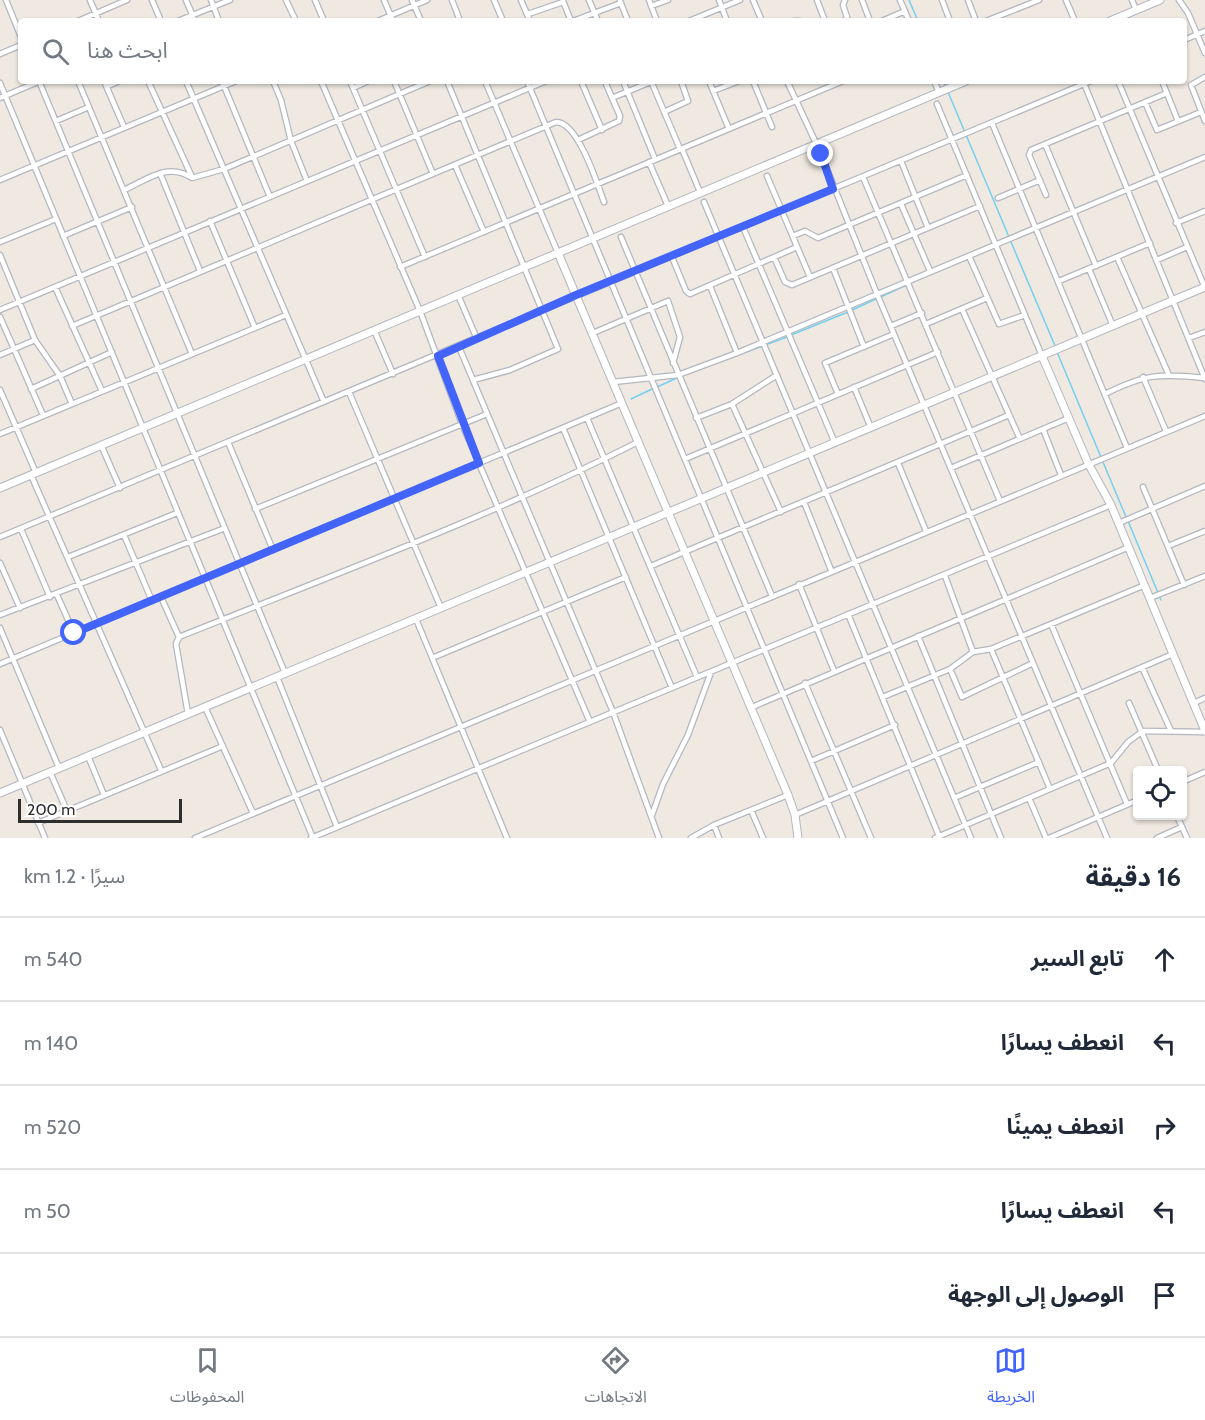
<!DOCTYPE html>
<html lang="ar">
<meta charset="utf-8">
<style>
:root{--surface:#fff;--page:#f6f6f7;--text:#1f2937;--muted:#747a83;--line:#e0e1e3;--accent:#4264fb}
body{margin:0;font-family:Cabin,"Noto Sans Arabic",sans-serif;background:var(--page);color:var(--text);direction:rtl}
.controls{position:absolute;right:18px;bottom:18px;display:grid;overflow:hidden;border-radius:6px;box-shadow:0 2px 4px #0004}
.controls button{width:54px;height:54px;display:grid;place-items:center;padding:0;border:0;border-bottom:2px solid var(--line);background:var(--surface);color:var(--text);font:30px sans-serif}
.scale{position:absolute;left:18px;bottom:15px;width:164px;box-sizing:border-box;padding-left:6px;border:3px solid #2e2e2e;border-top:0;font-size:16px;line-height:21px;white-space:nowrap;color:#2e2e2e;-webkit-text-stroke:4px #fff;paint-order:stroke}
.stop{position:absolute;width:18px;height:18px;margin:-14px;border:4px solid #4264fb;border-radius:50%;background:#fff}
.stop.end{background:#4264fb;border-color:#fff;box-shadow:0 2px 6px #0008}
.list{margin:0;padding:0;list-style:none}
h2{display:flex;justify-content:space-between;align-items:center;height:78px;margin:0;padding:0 24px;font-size:26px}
h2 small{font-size:20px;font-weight:400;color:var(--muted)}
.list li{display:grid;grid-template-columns:39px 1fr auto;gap:18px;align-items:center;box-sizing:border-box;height:84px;padding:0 24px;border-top:2px solid var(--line)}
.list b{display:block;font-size:22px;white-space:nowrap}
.list em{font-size:20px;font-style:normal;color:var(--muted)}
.icon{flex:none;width:33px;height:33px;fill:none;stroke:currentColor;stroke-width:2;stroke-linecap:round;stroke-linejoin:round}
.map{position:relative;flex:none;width:1205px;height:838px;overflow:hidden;direction:ltr}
.search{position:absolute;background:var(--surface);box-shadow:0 2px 4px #0004;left:18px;right:18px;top:18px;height:66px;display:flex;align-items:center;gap:15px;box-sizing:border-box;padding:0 21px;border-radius:6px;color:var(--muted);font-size:22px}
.sheet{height:498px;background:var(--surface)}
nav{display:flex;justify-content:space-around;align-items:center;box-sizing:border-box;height:84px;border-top:2px solid var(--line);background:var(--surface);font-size:16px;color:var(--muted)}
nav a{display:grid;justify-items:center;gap:3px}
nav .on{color:var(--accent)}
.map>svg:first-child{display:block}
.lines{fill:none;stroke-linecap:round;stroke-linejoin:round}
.stream{stroke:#75cff0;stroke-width:1.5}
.street-casing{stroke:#b4b7c1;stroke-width:7}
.secondary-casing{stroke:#b4b7c1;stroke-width:9}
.street{stroke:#fff;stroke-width:4.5}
.secondary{stroke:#fff;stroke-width:7}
.route{stroke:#4264fb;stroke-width:8}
</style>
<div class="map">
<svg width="1205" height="838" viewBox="0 0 1205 838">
<rect width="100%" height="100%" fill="#efe9e1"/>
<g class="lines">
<path class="stream" d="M909,0L918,21
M943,81L946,88
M948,92L1009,237
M1011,242L1056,348
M852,310L924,277
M791,335L848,312
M1057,352L1126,517
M681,376L787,337
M657,387L677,378
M631,399L652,389
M1128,521L1161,600"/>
<defs>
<path id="street" d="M6,0L21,37
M90,0L99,21
M152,0L161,21
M186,0L195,21
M211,0L219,21
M286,0L296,21
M315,0L324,21
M384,0L393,21
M412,0L421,21
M452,0L460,21
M494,0L503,21
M521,0L530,21
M589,0L598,21
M649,0L657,21
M719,0L727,21
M753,0L762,21
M817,0L825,21
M862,0L870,21
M900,0L909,21
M942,0L950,21
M968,0L976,21
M1066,0L1075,21
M1132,0L1136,10
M1179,0L1188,13L1205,53
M563,1L571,21
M620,1L628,21
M651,6L668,0
M528,14L563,2
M78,21L127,0
M178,21L230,0
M378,21L427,0
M573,21L621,3
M689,21L740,0
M794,21H800
M844,21L847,17L843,5L845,0
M882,21L905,11
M986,21L1039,0
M1184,40L1205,31
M0,54L21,45
M1205,77L1191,85L1205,121
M39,81L285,673
M78,81L192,354
M104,81L124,127
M148,81L192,177
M186,81L324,402
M222,81L270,197
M273,81L281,100L291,141L307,181
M321,81L420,311L462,424L590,722
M350,81L425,257
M394,81L433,174
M447,81L558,349L510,370L473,380
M485,81L558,253
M527,81L843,838
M581,81L602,130
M623,81L655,159
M651,81L680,149
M709,81L729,129
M753,81L772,127
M787,81L821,154L877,294L1107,838
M934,81L939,92
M1083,81L1205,379
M1118,81L1205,288
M1162,81L1178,121
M0,83L313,838
M108,86L119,81
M353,88L368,81
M713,91L739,81
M0,98L40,81
M612,98L653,81
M1145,102L1157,130L1201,112
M937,104L1042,356
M664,112L688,101L681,81
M56,121L89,107
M992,123L1127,448
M578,140L619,121L620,116L606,84
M1045,144L1096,266
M682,149L700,192
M901,161L928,228
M649,162L668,206
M455,165L484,232
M160,173L200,271
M767,176L810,277
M863,177L1000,501
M0,180L236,81
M124,190C148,179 168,162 192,178L224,169L430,81
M1046,195L1029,155L1031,150L1167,93
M998,198L1040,180
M704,202L971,838
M901,204L930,271
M210,221L255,328
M1176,223L1205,211
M743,227L835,443
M63,236L132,207
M793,236L805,231L818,238L967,175
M621,237L772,596
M0,242L56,219
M0,255L35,340L60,376L72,404
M969,256L999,324L1025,315
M672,257L686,291L690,294L797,247
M774,257L785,282L792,285L980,206
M1117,257L1168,373
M1157,260L1187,247
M400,267L843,81
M833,268L864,347
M1089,269L1113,326
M1059,281L1150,243
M710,286L737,353
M55,287L102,391
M458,295L477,339
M962,309L1020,439
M0,310L546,81
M0,317L43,415
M926,324L987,298
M72,326L556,122C578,122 597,183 604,202
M891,326L922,313
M374,330L393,374
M593,333L668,301L680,337L673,363
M1189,338L1205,332
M459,347L613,712L659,838
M0,355L35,340
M1143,377L1166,431
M613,382L678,375L737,353L1205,157
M854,387L871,428
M31,389L112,352
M0,390L36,473
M349,392L441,608
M838,394L825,363L894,334
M1105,394C1145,374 1160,373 1205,378
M732,404L781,512
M587,418L697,677
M696,418L732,404L777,375
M563,428L672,688
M1043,429L1061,475
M0,434L286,315
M228,442L273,550
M101,445L120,488
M685,459L938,352
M898,463L926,531
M951,468L1069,418
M31,475L161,770
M1143,487L1184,585
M804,502L831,570
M255,509L487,414
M1119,523L1205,486
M21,529L50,597
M124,535L152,601
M0,537L1091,81
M1168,546L1205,531
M68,557L177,513
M0,563L20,608
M651,566L1009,415
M945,576L973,652
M799,584L834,671
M57,595L74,633
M161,597L179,637L176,644L188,714
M1150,598L1205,576
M848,614L939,836
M0,615L225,528
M416,619L507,838
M1051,624L1127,804
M0,628L59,768
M918,636L1001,838
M179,637C333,575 490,517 638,442
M991,649L1050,789
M432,658L626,577
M0,664L622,403
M1142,667L1171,731
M950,669L962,697L1033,663
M277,677L337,827
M805,683L871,838
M883,697L950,669L973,652L991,649L1145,585
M1129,703L1158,770
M1194,703L1205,698
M205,707L253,813
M750,708L1129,547
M0,730L45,838
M88,756L104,795
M811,761L895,725
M50,772L67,811
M1182,782L1205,772
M954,798L1039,762
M1029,798L1046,838
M751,810L763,838
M652,815L663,784L688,735L711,672
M795,815L1173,654
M1177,816L1187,838
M38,823L223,746
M714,825L719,838
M195,838L1205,416
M311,838L1111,505
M691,838L714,825L788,795
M935,838L1111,763L1128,742L1143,731L1205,732
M1049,838L1138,800
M1157,838L1182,827"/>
<path id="secondary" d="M1110,21L1160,0
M558,253L788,795L795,815L798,838
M1042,356L1088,463L1111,505L1205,731
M0,488L966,81
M0,793L1205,287"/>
</defs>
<use href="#street" class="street-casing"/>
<use href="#secondary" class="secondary-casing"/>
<use href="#street" class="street"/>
<use href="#secondary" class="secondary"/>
</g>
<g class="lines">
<path class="route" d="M74,633L479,463L438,356L576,295L833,189L821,154"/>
</g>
</svg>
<div class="controls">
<button><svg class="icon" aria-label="locate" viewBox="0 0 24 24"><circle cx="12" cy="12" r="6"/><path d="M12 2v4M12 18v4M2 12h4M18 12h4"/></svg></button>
</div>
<div class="scale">200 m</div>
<div class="stop" style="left:74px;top:633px"></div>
<div class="stop end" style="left:821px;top:154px"></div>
<div class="search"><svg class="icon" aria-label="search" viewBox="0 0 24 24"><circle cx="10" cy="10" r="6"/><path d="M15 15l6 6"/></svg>ابحث هنا</div>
</div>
<section class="sheet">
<h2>16 دقيقة<small>سيرًا · 1.2 km</small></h2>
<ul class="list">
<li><svg class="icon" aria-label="ahead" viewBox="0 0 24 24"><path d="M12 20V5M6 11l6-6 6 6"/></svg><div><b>تابع السير</b></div><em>540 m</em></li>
<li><svg class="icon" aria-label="left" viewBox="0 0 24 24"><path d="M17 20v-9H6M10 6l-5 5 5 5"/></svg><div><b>انعطف يسارًا</b></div><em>140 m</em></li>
<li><svg class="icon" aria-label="right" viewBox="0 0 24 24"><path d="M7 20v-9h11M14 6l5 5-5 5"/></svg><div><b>انعطف يمينًا</b></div><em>520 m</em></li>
<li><svg class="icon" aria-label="left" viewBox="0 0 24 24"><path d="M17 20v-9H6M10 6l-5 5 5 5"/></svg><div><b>انعطف يسارًا</b></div><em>50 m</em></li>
<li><svg class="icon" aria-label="arrive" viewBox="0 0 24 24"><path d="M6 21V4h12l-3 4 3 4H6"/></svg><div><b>الوصول إلى الوجهة</b></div></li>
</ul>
</section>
<nav>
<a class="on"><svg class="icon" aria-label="map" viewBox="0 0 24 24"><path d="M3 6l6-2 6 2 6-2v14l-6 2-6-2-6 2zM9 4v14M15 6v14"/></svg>الخريطة</a>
<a><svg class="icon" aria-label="directions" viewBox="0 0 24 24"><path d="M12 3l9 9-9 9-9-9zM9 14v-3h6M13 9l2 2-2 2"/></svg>الاتجاهات</a>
<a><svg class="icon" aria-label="saved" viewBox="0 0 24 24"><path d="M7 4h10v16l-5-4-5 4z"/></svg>المحفوظات</a>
</nav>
